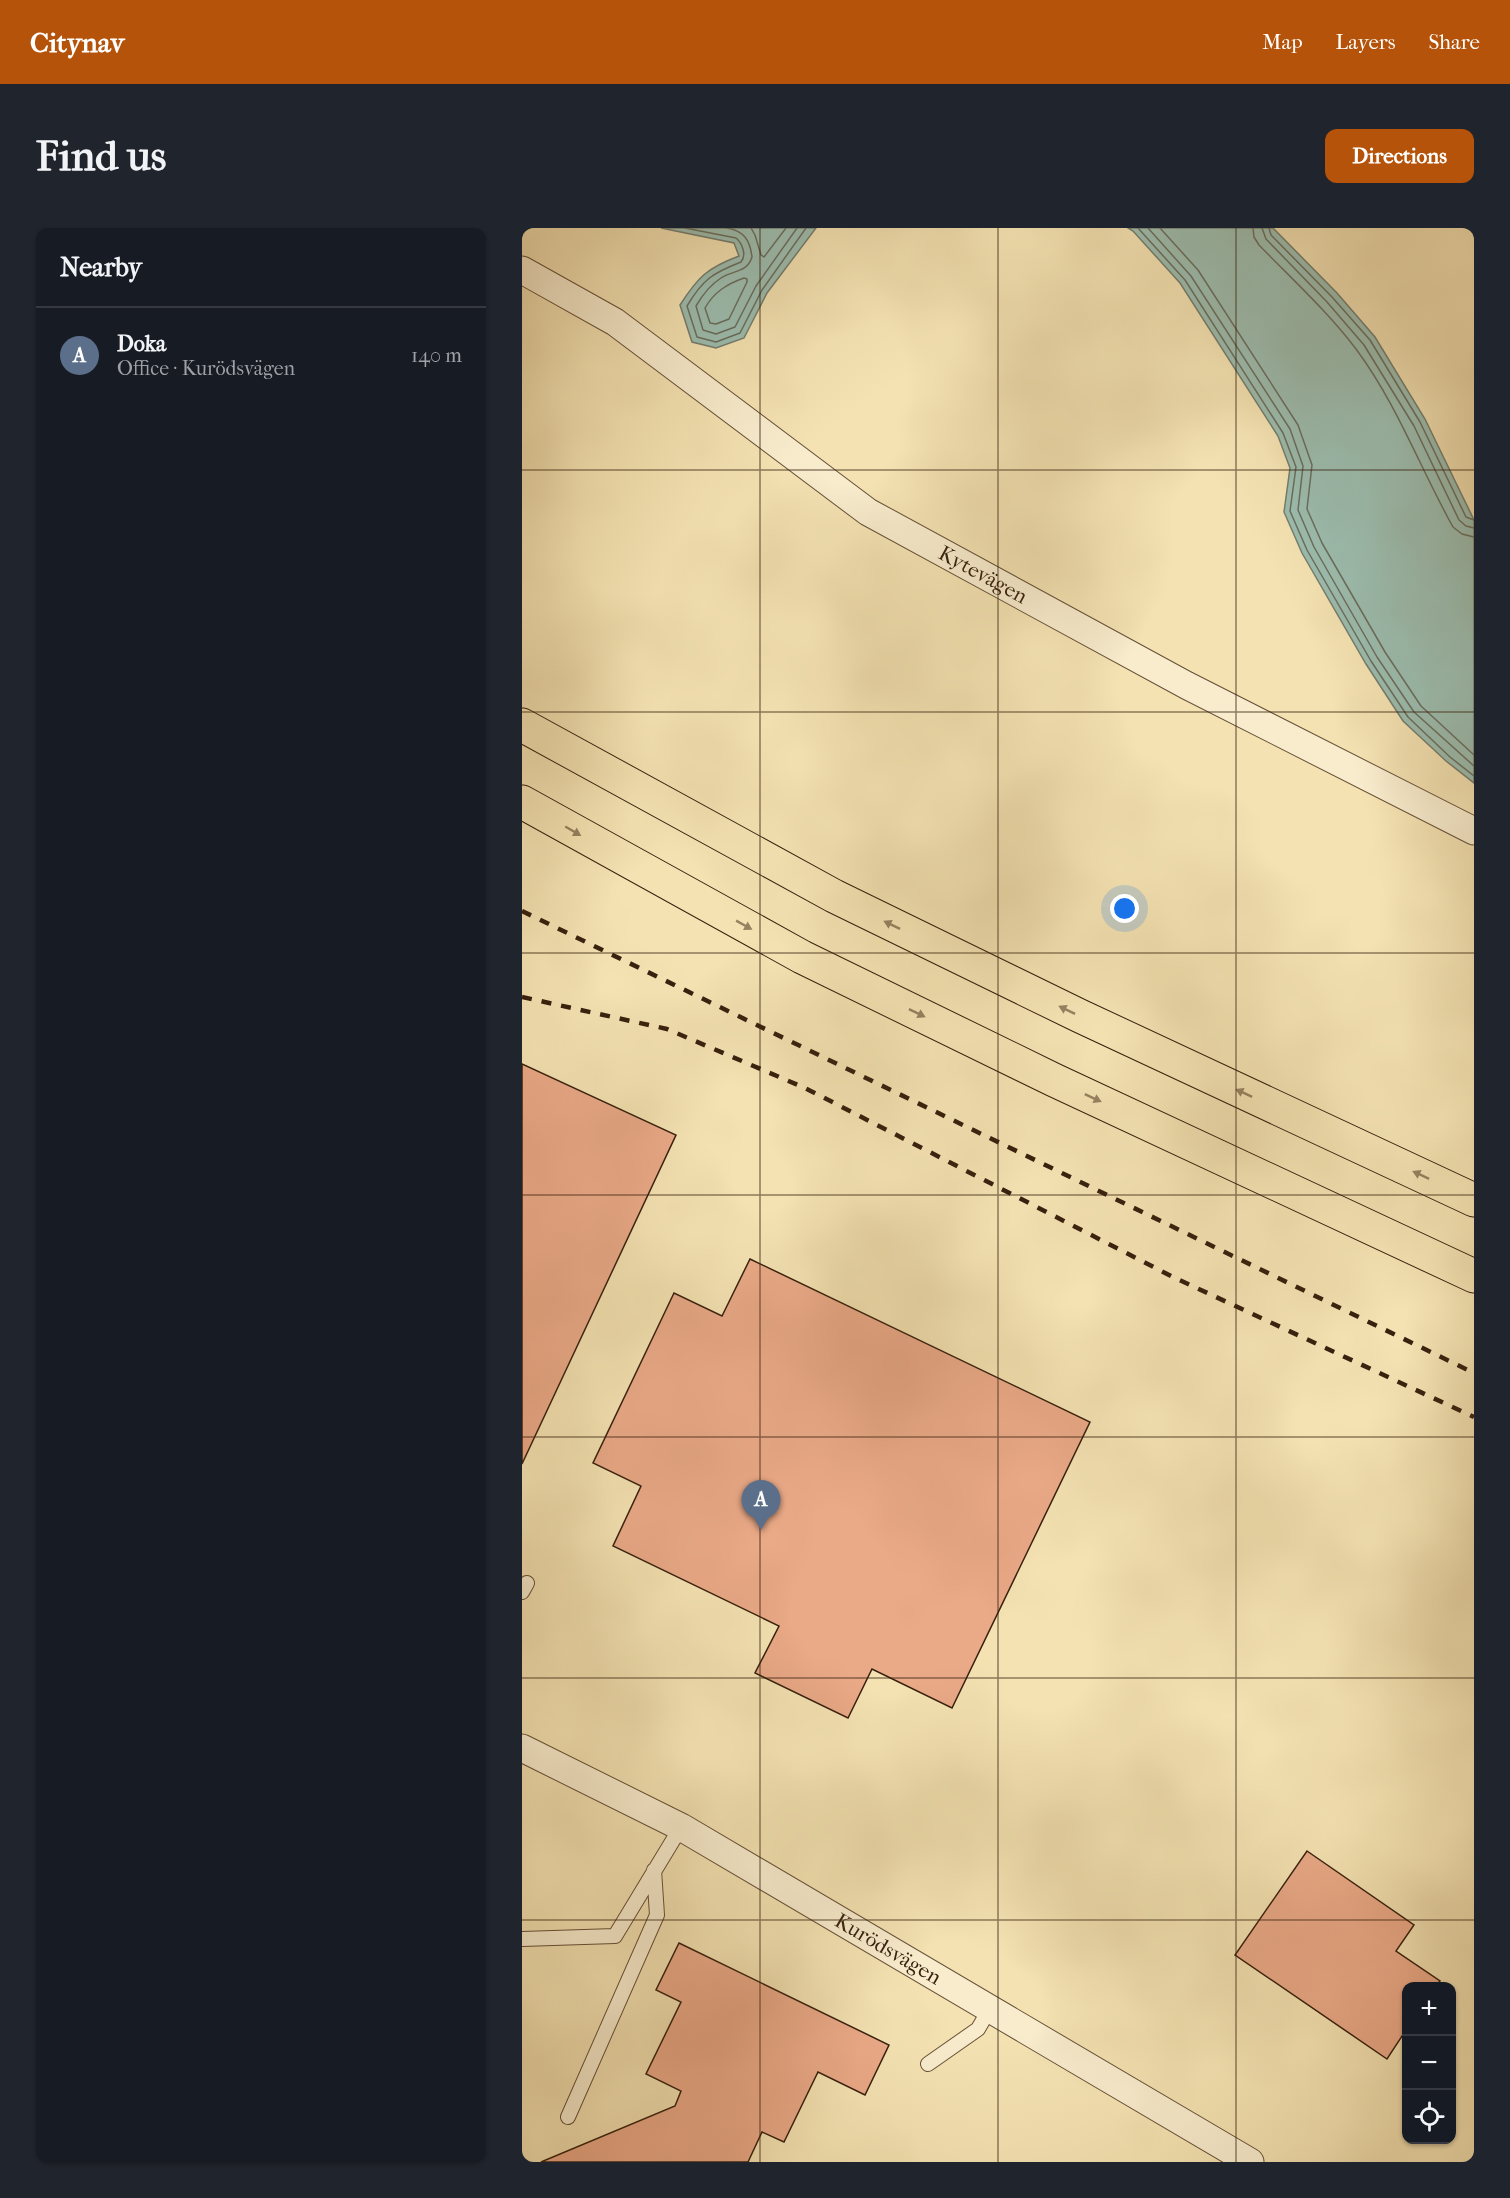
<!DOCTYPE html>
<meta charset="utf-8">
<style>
:root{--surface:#171b24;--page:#20242c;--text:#f1f3f6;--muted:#9ea1a6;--line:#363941;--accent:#b45309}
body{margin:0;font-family:"IM FELL French Canon",serif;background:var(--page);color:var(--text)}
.controls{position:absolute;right:18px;bottom:18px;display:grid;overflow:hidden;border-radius:12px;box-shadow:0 2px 4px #0004}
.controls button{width:54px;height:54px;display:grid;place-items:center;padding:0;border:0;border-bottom:2px solid var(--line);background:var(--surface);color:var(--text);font:30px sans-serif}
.you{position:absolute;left:603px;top:681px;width:21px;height:21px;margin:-15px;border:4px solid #fff;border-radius:50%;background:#1a73e8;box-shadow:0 0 0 9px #1a73e833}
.badge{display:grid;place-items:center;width:39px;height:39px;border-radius:50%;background:var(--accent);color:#fff;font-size:20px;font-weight:700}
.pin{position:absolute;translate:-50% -50px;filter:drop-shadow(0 2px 3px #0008)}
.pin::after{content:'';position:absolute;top:32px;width:21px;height:18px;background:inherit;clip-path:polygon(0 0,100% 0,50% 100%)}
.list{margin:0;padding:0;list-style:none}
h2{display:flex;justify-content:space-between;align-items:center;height:78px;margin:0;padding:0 24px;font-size:26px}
h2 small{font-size:20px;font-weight:400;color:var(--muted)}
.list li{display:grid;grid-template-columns:39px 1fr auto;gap:18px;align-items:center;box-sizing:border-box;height:96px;padding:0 24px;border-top:2px solid var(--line)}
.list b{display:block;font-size:22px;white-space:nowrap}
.list p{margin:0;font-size:20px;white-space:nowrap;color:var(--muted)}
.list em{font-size:20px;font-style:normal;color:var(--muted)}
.icon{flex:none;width:33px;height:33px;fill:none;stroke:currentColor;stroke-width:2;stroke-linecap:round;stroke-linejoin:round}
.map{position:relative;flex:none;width:952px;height:1934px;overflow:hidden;border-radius:12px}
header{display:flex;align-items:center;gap:36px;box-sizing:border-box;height:84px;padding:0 30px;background:var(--accent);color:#fff}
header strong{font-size:28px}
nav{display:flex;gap:33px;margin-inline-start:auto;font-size:21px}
.intro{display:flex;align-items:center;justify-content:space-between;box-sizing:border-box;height:144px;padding:0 36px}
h1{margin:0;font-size:42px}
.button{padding:15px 27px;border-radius:12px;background:var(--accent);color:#fff;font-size:21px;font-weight:700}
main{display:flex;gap:36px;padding:0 36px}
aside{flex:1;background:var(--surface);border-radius:12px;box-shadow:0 2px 4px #0004}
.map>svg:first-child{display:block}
.water{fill:#9cbdaf;stroke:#747e6f;stroke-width:1.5}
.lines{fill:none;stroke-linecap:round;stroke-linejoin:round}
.shore{stroke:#6a6e5e;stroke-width:1.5}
.building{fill:#eaa987;stroke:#37200e;stroke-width:1.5}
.service-casing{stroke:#665037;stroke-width:16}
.minor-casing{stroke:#665037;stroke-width:29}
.motorway-casing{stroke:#37200e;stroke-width:35}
.service{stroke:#f8eccd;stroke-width:14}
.minor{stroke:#f8eccd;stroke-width:27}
.motorway{stroke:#f4e2b2;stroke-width:33}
.rail{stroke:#37200e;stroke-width:4.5;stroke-dasharray:10 10;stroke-linecap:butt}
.oneway{fill:#968160}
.grid{fill:none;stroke:#37200e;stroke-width:1.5;stroke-opacity:0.55}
.labels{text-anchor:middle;stroke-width:6;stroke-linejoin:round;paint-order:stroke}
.street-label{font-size:21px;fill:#37200e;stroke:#f8eccd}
</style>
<header>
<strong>Citynav</strong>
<nav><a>Map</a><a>Layers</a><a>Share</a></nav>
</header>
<div class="intro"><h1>Find us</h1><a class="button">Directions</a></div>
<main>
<aside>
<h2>Nearby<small></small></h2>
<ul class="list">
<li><span class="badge" style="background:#5c6f8a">A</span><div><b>Doka</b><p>Office · Kurödsvägen</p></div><em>140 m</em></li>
</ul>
</aside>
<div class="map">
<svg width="952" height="1934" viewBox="0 0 952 1934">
<rect width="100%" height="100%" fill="#f4e2b2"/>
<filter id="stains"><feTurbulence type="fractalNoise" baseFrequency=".00333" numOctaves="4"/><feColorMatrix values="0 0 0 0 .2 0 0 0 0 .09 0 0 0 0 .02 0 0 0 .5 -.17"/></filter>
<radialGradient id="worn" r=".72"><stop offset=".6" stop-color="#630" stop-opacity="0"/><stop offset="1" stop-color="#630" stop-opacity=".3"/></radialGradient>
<path class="water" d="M139,0H294L245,65L222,110L194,120L170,114L158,77C176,49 185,40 217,28L212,15Z
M606,0H751L815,65L853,109L903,191L952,292V555L924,533L881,493L844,436L780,325L762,284L768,240L756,208L658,55L611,3Z"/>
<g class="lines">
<path class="shore" d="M163,0L214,10C220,15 225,27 219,34C191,45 181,51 165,78L175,109L194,114L218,105L240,62L284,0
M205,0C222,3 228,12 230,29C225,45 211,42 199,50C188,57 181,66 174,78L181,102L194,106L213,99L234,58L275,0
M229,0L233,7L239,27L242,29L264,0
M616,0L663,52L761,205L774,239L768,283L785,322L849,433L886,489L928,529L952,548
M626,0L669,48L768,201L781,238L776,282L792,319L855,429L892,484L952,538
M638,0L676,42L776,197L790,237L785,281L800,315L863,424L899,478L952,527
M731,0L732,9L737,17C770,51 806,84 834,121C875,176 898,240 931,299L940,306L952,309
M740,0L744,11L805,74L842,117L892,198L937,292L944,298L952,300
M747,0L749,7L810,69L848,112L898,194L944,289L952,292
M222,50L225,51V54L207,91L194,96L188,95L183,80C192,64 205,56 222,50Z"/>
</g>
<path class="building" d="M0,836L154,907L0,1236Z
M228,1031L568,1194L430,1480L350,1441L326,1490L233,1445L257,1398L91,1318L119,1258L71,1235L152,1065L200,1088Z
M785,1623L892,1697L874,1723L918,1753L914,1758H884V1802L865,1831L713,1727Z
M157,1715L367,1817L343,1867L296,1844L262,1914L240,1904L226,1934H19L153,1878L159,1863L124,1846L159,1774L134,1762Z"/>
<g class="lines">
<defs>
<path id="service" d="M0,1364L5,1355
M0,1711L93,1708L159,1599
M406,1836L456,1801L467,1782
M46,1889L135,1687L132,1642"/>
<g id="minor">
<path id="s1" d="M0,42L93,94L346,284L664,457L952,603"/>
<path id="s2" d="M0,1520L159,1599L728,1934"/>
</g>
<path id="motorway" d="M0,497L312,668L558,788L952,972
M0,574L280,729L532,852L952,1048"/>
</defs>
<use href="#service" class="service-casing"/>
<use href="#minor" class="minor-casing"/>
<use href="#motorway" class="motorway-casing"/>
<use href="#service" class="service"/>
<use href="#minor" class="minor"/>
<use href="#motorway" class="motorway"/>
<path class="rail" d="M0,683L952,1145
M0,769L145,801L283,860L651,1049L952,1189"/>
</g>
<defs><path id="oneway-solid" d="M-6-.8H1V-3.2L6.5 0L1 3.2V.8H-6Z" transform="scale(1.5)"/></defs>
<g class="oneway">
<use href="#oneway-solid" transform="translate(51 603) rotate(30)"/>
<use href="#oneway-solid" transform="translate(222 697) rotate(29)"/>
<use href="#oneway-solid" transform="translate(370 697) rotate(-154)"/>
<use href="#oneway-solid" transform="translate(545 782) rotate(-154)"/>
<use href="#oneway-solid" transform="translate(395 785) rotate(26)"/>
<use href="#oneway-solid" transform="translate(722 865) rotate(-155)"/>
<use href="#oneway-solid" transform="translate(571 870) rotate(25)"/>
<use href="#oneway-solid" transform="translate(899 947) rotate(-155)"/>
</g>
<path class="grid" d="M238,0V1934M476,0V1934M714,0V1934M0,242H952M0,484H952M0,725H952M0,967H952M0,1209H952M0,1450H952M0,1692H952"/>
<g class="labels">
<g class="street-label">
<text dy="7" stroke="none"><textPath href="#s1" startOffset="554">Kytevägen</textPath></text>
<text dy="7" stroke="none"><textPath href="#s2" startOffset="418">Kurödsvägen</textPath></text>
</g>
</g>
<rect width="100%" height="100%" filter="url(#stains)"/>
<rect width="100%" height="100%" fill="url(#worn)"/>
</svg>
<div class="controls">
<button>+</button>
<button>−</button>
<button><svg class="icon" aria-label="locate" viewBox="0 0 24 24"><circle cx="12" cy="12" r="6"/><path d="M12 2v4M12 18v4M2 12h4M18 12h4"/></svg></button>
</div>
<div class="you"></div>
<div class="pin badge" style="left:239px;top:1302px;background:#5c6f8a">A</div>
</div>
</main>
